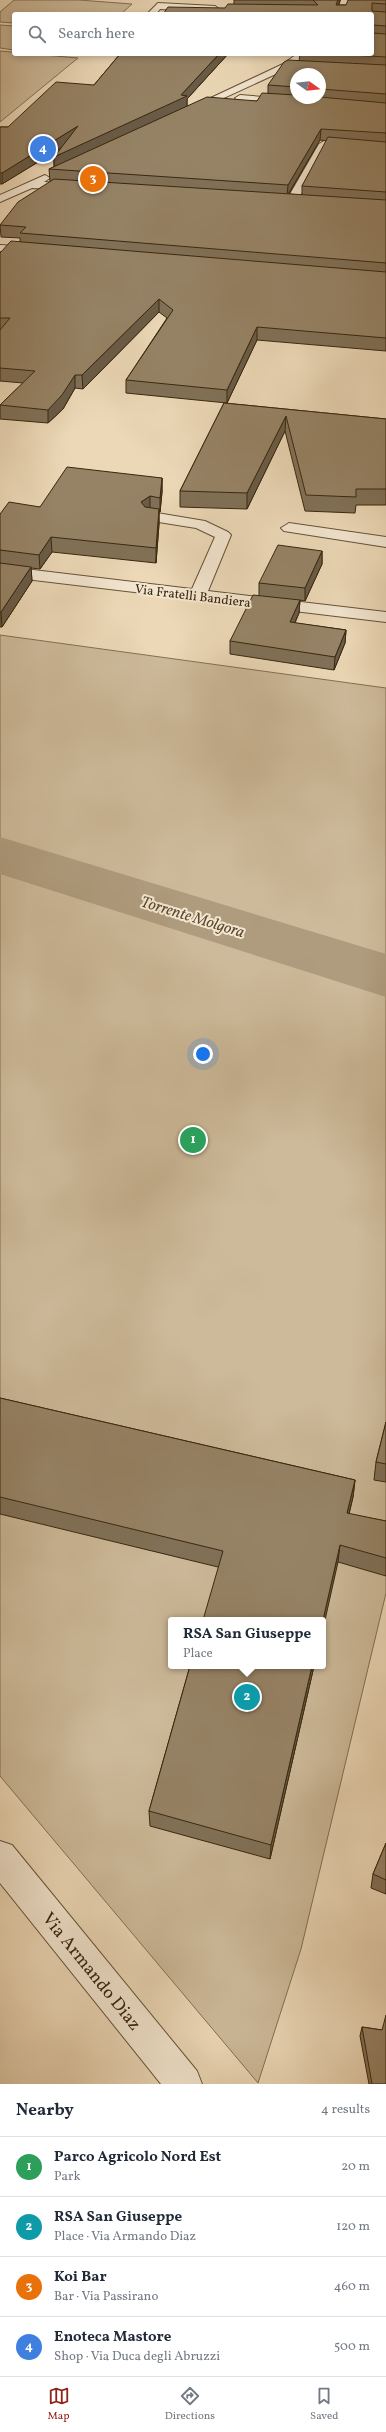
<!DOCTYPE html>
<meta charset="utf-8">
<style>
:root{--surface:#fff;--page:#f6f6f7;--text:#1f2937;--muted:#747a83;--line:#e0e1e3;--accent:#8f2418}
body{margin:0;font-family:Vollkorn,serif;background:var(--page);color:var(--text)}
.compass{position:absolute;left:290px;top:68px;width:36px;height:36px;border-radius:50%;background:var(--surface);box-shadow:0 2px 6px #0003;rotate:105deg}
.you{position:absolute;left:203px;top:1054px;width:14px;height:14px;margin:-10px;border:3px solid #fff;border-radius:50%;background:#1a73e8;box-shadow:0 0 0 6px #1a73e833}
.badge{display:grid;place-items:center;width:26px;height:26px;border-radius:50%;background:var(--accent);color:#fff;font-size:13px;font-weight:700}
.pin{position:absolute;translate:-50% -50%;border:2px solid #fff;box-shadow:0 1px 4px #0006}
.popup{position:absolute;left:168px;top:1617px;width:158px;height:52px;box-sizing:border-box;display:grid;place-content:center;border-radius:4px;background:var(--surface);filter:drop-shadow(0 1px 3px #0005);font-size:13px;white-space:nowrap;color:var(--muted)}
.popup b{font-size:15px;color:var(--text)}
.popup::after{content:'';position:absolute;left:50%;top:100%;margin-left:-8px;border:8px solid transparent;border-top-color:var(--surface)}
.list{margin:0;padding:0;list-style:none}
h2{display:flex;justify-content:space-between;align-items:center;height:52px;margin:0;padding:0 16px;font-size:17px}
h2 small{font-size:13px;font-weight:400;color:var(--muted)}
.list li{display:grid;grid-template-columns:26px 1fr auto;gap:12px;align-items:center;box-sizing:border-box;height:60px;padding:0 16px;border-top:1px solid var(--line)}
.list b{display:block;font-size:15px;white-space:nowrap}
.list p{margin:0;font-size:13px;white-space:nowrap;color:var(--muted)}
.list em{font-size:13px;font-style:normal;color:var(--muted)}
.icon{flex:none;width:22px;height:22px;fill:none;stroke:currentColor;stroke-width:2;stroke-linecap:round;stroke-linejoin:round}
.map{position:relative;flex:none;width:386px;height:2084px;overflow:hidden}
.search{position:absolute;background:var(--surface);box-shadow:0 2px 6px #0003;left:12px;right:12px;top:12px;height:44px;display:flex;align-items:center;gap:10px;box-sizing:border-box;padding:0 14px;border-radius:4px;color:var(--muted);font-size:15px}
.sheet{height:292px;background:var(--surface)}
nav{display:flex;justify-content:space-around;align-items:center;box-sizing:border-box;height:56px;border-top:1px solid var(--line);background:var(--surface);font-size:11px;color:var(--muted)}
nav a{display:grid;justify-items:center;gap:2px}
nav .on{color:var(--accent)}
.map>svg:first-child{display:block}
.green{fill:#cdba9a;stroke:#827054;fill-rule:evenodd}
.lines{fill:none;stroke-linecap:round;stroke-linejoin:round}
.river{fill:#af9c7e;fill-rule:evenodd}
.minor-casing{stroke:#655338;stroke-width:2}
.minor{fill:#f3e6d0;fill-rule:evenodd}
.wall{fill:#817158;stroke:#38270e;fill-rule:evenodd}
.shaded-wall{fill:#695c47;stroke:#38270e}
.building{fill:#968366;stroke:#38270e}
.labels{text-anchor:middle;stroke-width:4;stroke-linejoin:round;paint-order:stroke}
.far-street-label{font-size:13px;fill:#38270e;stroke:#f3e6d0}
.water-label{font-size:16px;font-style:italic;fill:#5c4a30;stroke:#f3e6d0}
.near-street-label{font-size:18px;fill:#38270e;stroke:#f3e6d0}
</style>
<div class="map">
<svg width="386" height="2084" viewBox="0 0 386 2084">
<rect width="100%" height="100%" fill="#ecd8b7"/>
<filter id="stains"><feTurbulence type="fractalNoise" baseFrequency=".005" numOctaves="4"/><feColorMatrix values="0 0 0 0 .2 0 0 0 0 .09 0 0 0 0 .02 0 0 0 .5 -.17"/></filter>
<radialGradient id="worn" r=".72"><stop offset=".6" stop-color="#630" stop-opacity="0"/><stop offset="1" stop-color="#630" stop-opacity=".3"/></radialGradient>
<path class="green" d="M14,0H79L132,4L121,14H14V23L0,22V12Z
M0,25L14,26V50L0,48Z
M0,51L78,58L0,122Z
M0,635L386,688V1593L301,1949L258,2083L0,1776ZM171,1620H323V1666H171Z"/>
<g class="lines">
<path class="river" d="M0,837L386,954V997L0,874Z"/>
<defs>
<path id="minor" d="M341,0H349L345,14H337Z
M158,3L215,6L219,9L215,12L160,9L156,14H147Z
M297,54H308L289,68L191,113L183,111L283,64Z
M240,95L287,99L292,102L287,105L237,100L235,98Z
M324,141L386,146V152L327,147L296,203H288L286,201L319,144Z
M45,175L50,178L44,182L74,184L79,187L74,190L32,188L0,202V195Z
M0,245L34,247L40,251L34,255L0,251Z
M151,512L205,521L228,532L231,535L208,591L386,612V622L0,576V566L192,589L215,537L196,528L146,520L143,517Z
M289,523L386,537V547L284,531L281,528Z
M0,1841L12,1845L197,2071L202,2084H161L0,1883Z"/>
</defs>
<use href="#minor" class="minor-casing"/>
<use href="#minor" class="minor"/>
</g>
<path class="wall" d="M234,0H340L338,5H346L386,0V351L257,340L227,403L126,393V380L167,318L159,312L83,389L75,388L63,409L48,423L0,419V405L23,383L0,381V253L20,242V238L1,237L0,225L52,181H50L49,169L54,167V157L61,148L2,184H0V127H8L94,85L120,54H228L187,99V106L257,101L268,93V85L299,61L300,54H372V14L225,8L234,4ZM296,74H320V98H296ZM320,140L327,141L302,186V195L289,194Z
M270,54H295L292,55Z
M224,403L386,419V505H356L355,513L305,511L285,431L247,509L180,507V491Z
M162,478V492L160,512H159V524L156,563L52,552L40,569L31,568L32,581L2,627H0V514L40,507Z
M322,551V564L305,601L300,600L299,613L295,623L346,630L345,643L334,670L230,654V641L259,595V583Z
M0,1398L355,1480L353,1497L349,1514L386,1521V1576L338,1562L218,1567L0,1514Z
M386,1422V1482L374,1480L376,1462Z
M190,1666H314L270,1859L150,1826L149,1811Z
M386,1843V1894L371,1888L373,1874Z
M362,2027L382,2030L386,2084H369L360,2036Z"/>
<path class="shaded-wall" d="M338,0H340L336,14V5Z
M219,54H228L187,99V107L54,168V157L181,95Z
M78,126L79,137L2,184V173Z
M321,129L320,140L287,196L288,185Z
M159,299V312L83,389L82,375Z
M257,327V340L227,403V390Z
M75,375V388L63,409L48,423V410Z
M286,416L285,431L247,509V493Z
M162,478V492L160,512V498Z
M150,496V511L142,517L141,502Z
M159,509V524L156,563V548Z
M51,537L52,552L40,569L39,555Z
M322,551V564L305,601V588Z
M31,567L32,581L2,627L1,612Z
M300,600L299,613L289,635L290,622Z
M346,630L345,643L334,670L335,657Z
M355,1480L353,1497L345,1530L347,1513Z
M340,1545L338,1562L323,1629V1620Z
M312,1666H314L270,1859L271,1845Z"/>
<path class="building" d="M313,0H338L336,5H346L348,0H386V4L372,3V11L386,12V26L372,25V14H163L168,7L225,8L228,4L318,5Z
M372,33L386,34V57L333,54H372Z
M120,54H219L181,95L187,96L54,157L78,126L2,173H0V127H8L56,82L94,85Z
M288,60L386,65V94L320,89V74H296V87L268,85L284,62Z
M262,93L296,95V98H320V97L386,103V133L321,129L288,185L49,169L207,97L257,101Z
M328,137L386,142V192L302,186Z
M54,179L386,200V263L20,233L26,227L0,225L18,202Z
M11,241L386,272V338L257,327L227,390L126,380L173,310L159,299L82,375H75L62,395L48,410L0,405L35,371L0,368V330L10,318H0V253Z
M224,403L386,419V489H356V497L306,495L286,416L247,493L180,491Z
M67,467L162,478L160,498L150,496L141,502L145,507L159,509L156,548L51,537L39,555L0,550V514L9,502L40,507Z
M278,545L322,551L305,588L259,583Z
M0,563L31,567L1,612H0Z
M253,595L300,600L290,622L346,630L335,657L230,641Z
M0,1398L355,1480L347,1513L386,1521V1558L340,1545L323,1620H203L223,1551L0,1497Z
M386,1422V1464L376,1462Z
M190,1666H312L271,1845L149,1811Z
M386,1843V1880L373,1874Z
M386,2015V2084H372L362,2027L382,2030Z"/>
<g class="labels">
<g class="far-street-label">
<text transform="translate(193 595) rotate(7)" y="5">Via Fratelli Bandiera</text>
</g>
<g class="water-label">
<text transform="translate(193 916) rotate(17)" y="6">Torrente Molgora</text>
</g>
<g class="near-street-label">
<text transform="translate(92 1971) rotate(51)" y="6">Via Armando Diaz</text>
</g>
</g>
<rect width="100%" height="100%" filter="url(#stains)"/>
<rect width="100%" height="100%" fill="url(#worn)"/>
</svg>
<svg class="compass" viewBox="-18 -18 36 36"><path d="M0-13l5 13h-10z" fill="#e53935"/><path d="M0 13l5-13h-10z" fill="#747a83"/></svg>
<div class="you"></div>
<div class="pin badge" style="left:193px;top:1140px;background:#2e9e5b">1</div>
<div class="pin badge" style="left:247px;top:1697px;background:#0f9aa8">2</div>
<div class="popup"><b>RSA San Giuseppe</b>Place</div>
<div class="pin badge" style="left:93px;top:179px;background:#e8710a">3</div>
<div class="pin badge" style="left:43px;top:149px;background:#3f7fe0">4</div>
<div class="search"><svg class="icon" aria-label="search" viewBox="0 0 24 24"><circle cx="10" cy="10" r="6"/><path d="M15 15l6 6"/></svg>Search here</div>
</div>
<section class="sheet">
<h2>Nearby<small>4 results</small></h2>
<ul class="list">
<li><span class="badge" style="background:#2e9e5b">1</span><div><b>Parco Agricolo Nord Est</b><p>Park</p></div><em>20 m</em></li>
<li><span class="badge" style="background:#0f9aa8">2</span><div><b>RSA San Giuseppe</b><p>Place · Via Armando Diaz</p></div><em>120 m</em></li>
<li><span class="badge" style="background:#e8710a">3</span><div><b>Koi Bar</b><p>Bar · Via Passirano</p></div><em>460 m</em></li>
<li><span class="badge" style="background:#3f7fe0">4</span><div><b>Enoteca Mastore</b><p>Shop · Via Duca degli Abruzzi</p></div><em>500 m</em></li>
</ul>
</section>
<nav>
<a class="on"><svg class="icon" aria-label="map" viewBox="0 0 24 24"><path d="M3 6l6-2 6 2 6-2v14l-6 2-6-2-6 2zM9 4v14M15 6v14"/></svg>Map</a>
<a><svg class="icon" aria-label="directions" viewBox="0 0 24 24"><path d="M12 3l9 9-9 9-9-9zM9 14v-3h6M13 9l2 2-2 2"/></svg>Directions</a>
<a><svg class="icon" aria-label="saved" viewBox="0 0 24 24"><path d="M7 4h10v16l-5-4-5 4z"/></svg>Saved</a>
</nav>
